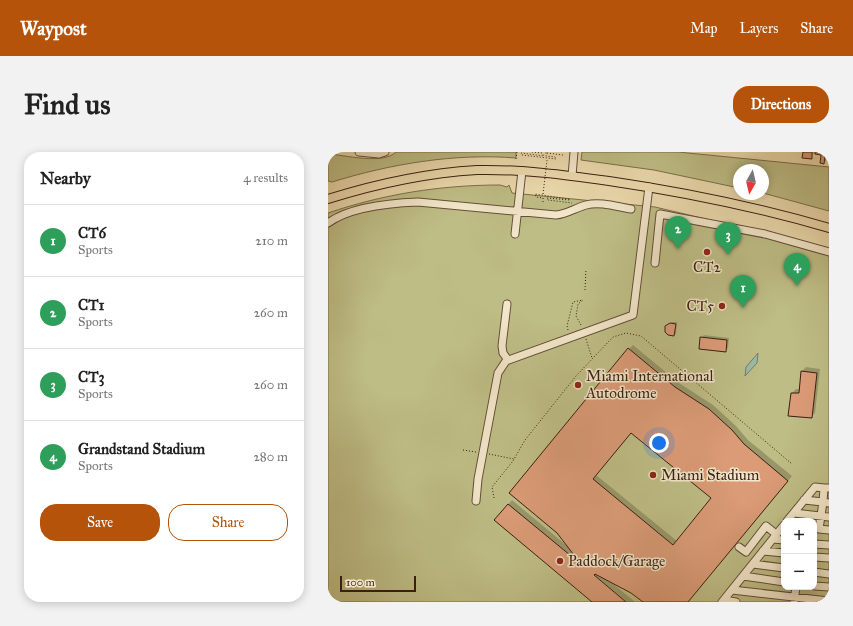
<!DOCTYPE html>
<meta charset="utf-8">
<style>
:root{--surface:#fff;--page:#f2f2f2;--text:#222;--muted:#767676;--line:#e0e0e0;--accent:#b45309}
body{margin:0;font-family:"IM FELL Great Primer",serif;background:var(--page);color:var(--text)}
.controls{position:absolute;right:12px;bottom:12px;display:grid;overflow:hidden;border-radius:8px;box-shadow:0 2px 10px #0003}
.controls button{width:36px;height:36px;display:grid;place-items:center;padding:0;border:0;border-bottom:1px solid var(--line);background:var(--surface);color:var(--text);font:20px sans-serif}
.compass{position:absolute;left:405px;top:12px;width:36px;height:36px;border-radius:50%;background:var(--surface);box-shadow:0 2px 10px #0003;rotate:188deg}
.scale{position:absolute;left:12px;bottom:10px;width:76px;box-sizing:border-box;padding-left:4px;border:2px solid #3b1e14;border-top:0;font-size:11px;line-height:14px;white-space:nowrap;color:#3b1e14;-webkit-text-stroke:3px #f2e7ca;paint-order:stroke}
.you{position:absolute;left:331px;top:291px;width:14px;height:14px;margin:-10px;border:3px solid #fff;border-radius:50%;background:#1a73e8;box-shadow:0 0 0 6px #1a73e833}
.badge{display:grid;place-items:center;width:26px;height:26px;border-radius:50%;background:var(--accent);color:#fff;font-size:13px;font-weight:700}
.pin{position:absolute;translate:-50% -33px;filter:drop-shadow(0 1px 2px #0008)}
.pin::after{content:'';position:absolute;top:21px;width:14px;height:12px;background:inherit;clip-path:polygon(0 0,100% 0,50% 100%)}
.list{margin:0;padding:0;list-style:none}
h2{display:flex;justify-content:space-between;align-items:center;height:52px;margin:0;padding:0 16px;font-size:17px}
h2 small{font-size:13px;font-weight:400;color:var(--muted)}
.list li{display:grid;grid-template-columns:26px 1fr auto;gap:12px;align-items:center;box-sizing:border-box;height:72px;padding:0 16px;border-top:1px solid var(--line)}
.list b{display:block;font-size:15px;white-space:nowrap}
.list p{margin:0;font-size:13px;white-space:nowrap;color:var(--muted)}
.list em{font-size:13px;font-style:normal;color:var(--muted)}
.actions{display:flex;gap:8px;padding:12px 16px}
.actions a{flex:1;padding:9px 0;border:1px solid var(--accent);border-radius:16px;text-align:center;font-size:14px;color:var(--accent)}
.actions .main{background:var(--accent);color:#fff}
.map{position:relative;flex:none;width:501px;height:450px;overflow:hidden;border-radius:16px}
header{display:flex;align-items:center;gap:24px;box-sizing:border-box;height:56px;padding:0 20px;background:var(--accent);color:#fff}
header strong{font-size:19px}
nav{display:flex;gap:22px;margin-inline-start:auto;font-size:14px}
.intro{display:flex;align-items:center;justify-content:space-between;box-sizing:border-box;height:96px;padding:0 24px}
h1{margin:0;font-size:28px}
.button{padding:10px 18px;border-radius:16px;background:var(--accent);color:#fff;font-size:14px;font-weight:700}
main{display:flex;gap:24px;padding:0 24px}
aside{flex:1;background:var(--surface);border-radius:16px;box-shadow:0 2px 10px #0003}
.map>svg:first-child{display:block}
.green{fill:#bebd85;stroke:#7c6e4c;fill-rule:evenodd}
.water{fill:#99bba6;stroke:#737c6c}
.shadow{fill:#0003;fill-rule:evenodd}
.building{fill:#da9b76;stroke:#3b1e14;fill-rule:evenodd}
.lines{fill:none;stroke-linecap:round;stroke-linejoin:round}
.minor-casing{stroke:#674d3a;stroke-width:9}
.major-casing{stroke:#3b1e14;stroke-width:10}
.path{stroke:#3b1e14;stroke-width:1;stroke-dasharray:1 2;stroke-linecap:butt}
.minor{stroke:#f2e7ca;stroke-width:7}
.major{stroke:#ebdaad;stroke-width:8}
.path-bridge{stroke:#3b1e14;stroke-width:1;stroke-dasharray:1 2;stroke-linecap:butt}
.poi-dot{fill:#8f2418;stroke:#f2e7ca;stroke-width:1.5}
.labels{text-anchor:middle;stroke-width:3;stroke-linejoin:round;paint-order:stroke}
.poi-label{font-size:15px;fill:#3b1e14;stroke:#f2e7ca;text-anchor:start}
</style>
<header>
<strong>Waypost</strong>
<nav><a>Map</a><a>Layers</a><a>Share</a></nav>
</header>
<div class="intro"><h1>Find us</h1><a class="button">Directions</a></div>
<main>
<aside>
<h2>Nearby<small>4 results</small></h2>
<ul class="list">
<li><span class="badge" style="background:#2e9e5b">1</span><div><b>CT6</b><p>Sports</p></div><em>210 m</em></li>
<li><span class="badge" style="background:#2e9e5b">2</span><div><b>CT1</b><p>Sports</p></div><em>260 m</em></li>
<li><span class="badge" style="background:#2e9e5b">3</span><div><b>CT3</b><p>Sports</p></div><em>260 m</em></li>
<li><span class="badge" style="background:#2e9e5b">4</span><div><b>Grandstand Stadium</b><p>Sports</p></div><em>280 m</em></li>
</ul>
<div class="actions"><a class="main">Save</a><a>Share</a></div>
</aside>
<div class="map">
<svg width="501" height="450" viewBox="0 0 501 450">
<rect width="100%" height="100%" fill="#ebdaad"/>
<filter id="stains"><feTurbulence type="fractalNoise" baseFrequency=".005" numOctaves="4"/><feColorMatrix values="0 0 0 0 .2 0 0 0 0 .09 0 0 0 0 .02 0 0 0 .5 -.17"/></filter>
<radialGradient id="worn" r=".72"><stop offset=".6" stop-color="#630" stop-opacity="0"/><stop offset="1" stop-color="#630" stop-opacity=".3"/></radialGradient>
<path class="green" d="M68,0H188V6C127,1 62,12 4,30L0,29V2C17,3 55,13 68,0Z
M254,0H350L501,15V59L435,41V18H411V36L326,18L253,8Z
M172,33L179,35L181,33L184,41L327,55L501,96V450H0V61C56,42 113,33 172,33ZM456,369H486V435H456Z"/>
<path class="water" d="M430,201L429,211L417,224L418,215Z"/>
<path class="shadow" d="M474,0H500L498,9L496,11L494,3L485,2L483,6Z
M344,170H349L348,182L346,183L340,173Z
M376,183L401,186L400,196L397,199L373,186Z
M305,193L351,231L385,253L408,274L420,288L464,324L359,450H316L304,440L282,429L307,450H266L167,368L184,348L238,393L301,197ZM304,280L385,346L349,389L268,323Z
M478,215L492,217L487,261L483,265L464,241L468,237H472L474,219Z"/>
<path class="building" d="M475,0H484V7L474,6Z
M487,0H499V4H497L496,12L492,11L493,3L487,2Z
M342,171L348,172L346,184L340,183L337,180V174Z
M372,185L399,188L398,200L371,197Z
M300,196L347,235L381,257L404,278L416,292L460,329L360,450H315L303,441L267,422L266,423L298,450H264L166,368L180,352L248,408L249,407L229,381L181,341ZM303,281L383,346L345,393L265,327Z
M473,219L489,221L484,266L460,264L463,241H471Z"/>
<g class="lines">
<defs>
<path id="minor" d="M31,0L51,2L57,0
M244,24L246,0
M0,71C22,55 64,51 90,50L228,63C239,62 247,56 258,53C272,49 290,55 303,57
M187,82L194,19
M327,111L332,62L437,82L501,100
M179,152L174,194L175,201L180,208
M476,348L495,350L496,336H501
M148,349L150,327L170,221L178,209L305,163L321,35
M501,351L495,350L491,377L501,378
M466,361L501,365
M459,369L487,335L496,336
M445,387L456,388
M486,392L501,393
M411,395L418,400L438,374L448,382
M435,399L456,401
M486,405L501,406
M425,412L456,416
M486,420L501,422
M415,424L456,430
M486,434L501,435
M404,438L501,449
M396,448L408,450
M394,450L456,373
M466,450L468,435"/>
<path id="major" d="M0,47C48,32 98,21 149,18C193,17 238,23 281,29C356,40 429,55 501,76"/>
</defs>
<use href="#minor" class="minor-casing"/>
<use href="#major" class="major-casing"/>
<path class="path" d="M204,0L214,1L216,4L193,1L194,3L228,7L227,5L218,4V0
M219,1L235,3
M188,7L189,0
M215,50V46L208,45L207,42L241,47L242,48L219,46L220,48L244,51
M257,138L258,117
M253,173L248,164L250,152L255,148
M240,178L239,174L245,150L255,148
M258,187L264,206
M367,228L371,222
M135,298L148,300
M161,302L186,307
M166,346L164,335L185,309L197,288L248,224L285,185L298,181L313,184L464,312"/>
<use href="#minor" class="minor"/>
<use href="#major" class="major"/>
<path class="path-bridge" d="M215,42L219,8"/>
</g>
<g class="poi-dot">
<circle cx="379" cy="100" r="4"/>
<circle cx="394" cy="154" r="4"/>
<circle cx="250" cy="233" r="4"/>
<circle cx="325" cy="323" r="4"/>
<circle cx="232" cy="409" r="4"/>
</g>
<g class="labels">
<g class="poi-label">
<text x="379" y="120" text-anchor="middle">CT2</text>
<text x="386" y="159" text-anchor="end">CT5</text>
<text x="258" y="229">Miami International<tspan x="258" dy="17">Autodrome</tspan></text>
<text x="333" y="328">Miami Stadium</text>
<text x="240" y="414">Paddock/Garage</text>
</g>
</g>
<rect width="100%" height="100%" filter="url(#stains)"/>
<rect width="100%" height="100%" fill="url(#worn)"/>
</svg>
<div class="controls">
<button>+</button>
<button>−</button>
</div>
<svg class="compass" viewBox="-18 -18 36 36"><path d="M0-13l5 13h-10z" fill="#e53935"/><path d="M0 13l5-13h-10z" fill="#767676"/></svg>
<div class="scale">100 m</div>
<div class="you"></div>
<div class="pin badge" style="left:415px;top:156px;background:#2e9e5b">1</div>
<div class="pin badge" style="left:350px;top:97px;background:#2e9e5b">2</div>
<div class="pin badge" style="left:400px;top:103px;background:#2e9e5b">3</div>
<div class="pin badge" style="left:469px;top:134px;background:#2e9e5b">4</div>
</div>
</main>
